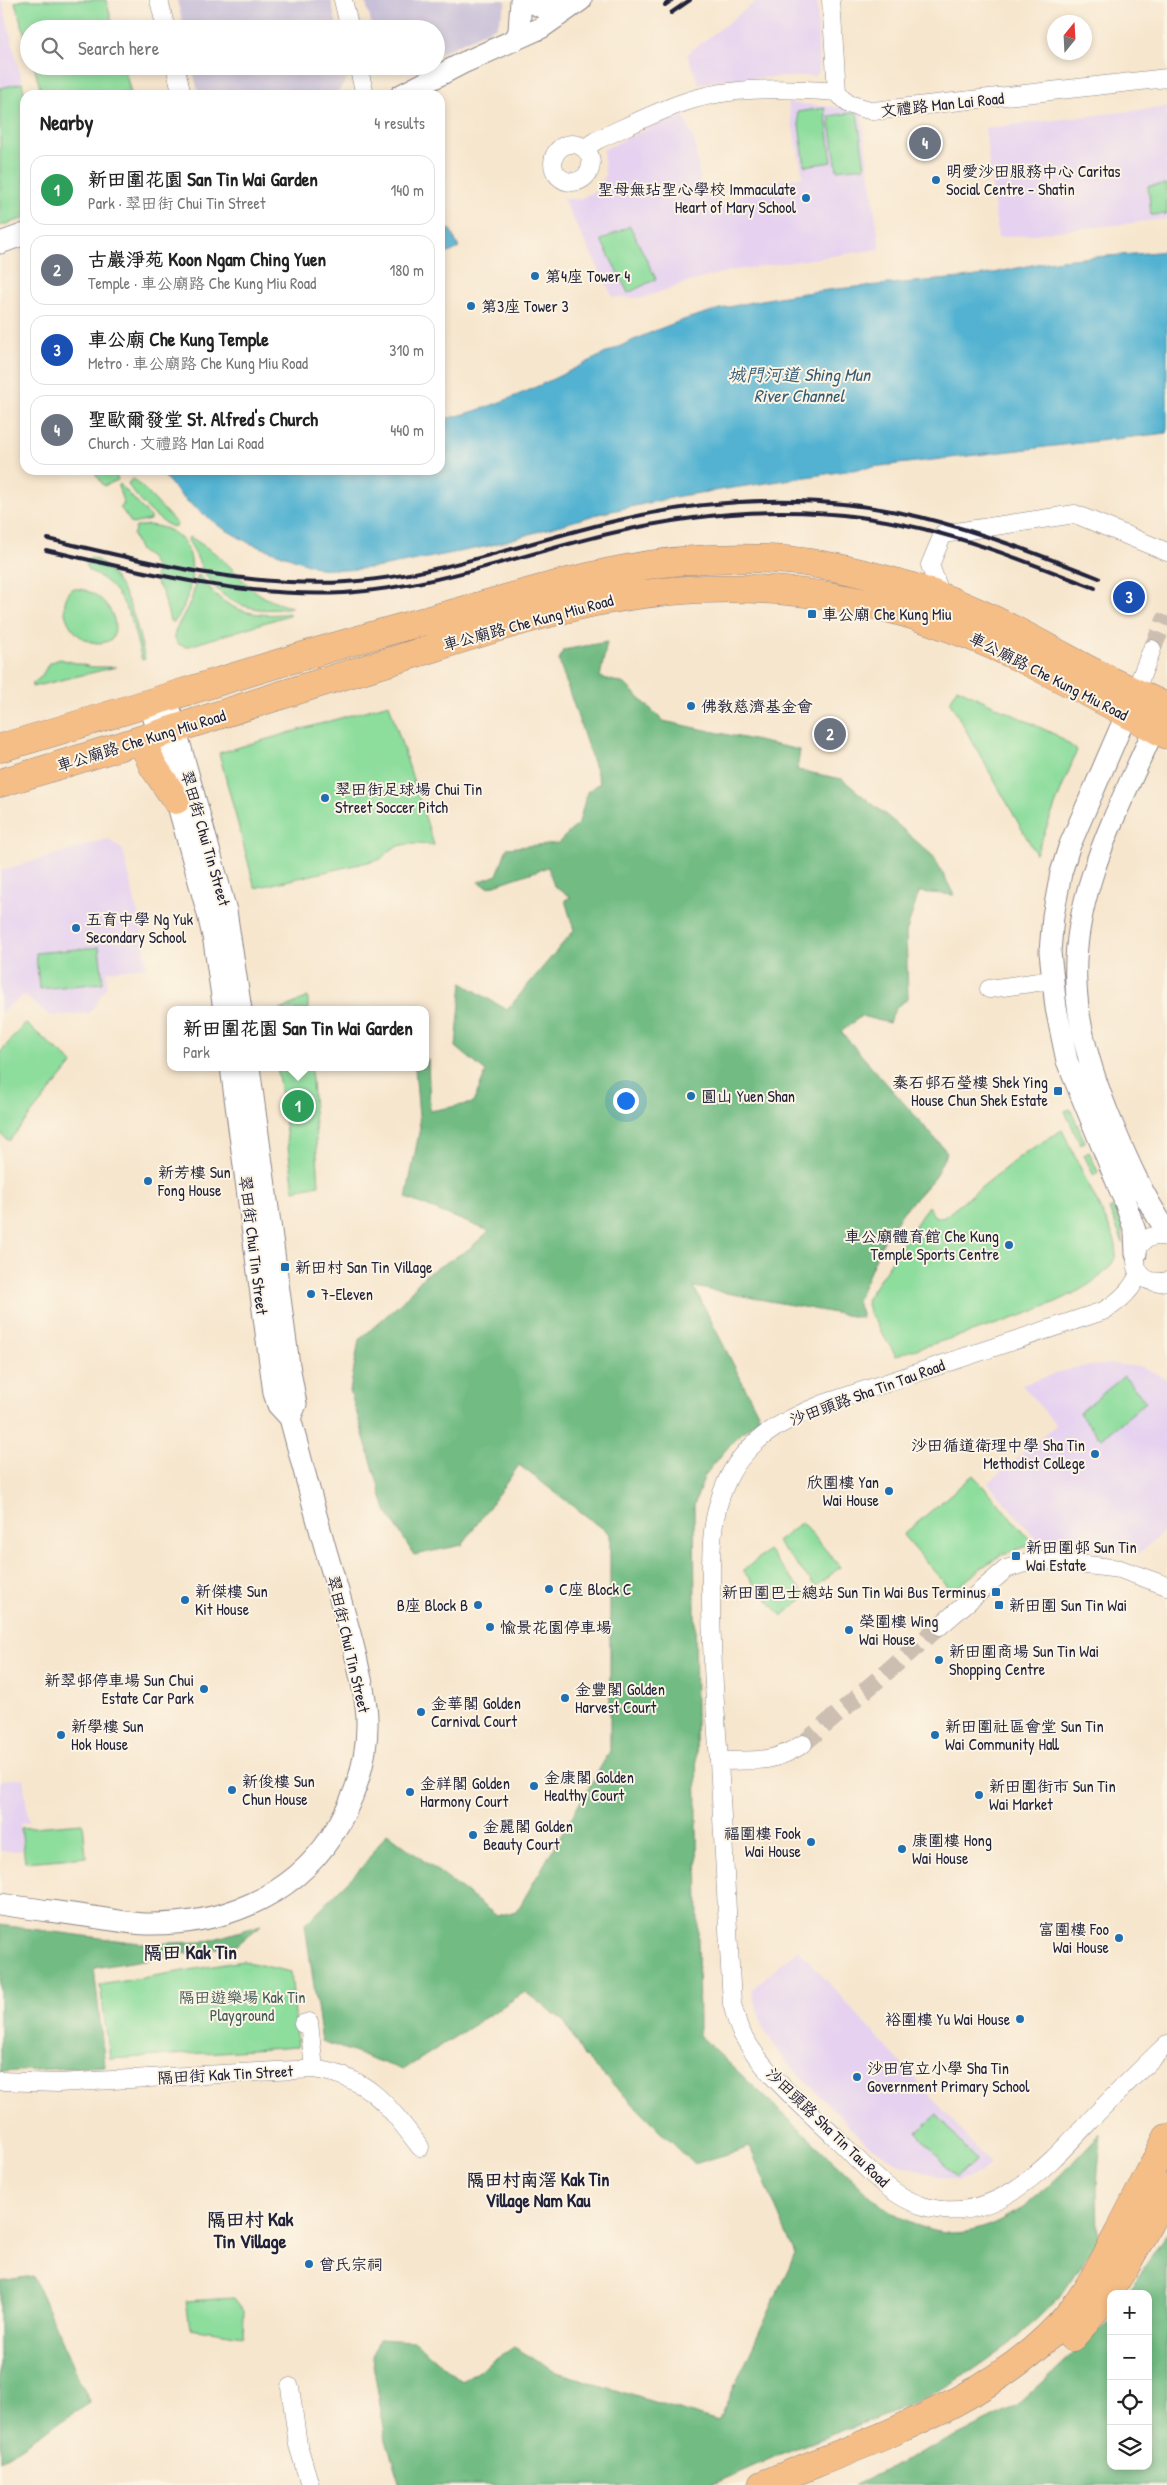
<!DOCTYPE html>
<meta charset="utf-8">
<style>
:root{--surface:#fff;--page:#f2f2f2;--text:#222;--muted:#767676;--line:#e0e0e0;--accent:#1f6fb2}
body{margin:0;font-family:"Patrick Hand","LXGW WenKai TC",sans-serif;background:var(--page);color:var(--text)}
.controls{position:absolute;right:15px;bottom:15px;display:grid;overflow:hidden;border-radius:10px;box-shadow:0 2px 8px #0003}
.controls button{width:45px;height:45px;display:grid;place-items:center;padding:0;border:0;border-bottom:1px solid var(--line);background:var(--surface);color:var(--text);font:25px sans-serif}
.compass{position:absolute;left:1047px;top:15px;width:45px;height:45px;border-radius:50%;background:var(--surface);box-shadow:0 2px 8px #0003;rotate:18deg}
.you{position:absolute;left:625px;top:1100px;width:18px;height:18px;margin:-12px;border:4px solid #fff;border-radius:50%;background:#1a73e8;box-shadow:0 0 0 8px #1a73e833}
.badge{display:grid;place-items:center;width:32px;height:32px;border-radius:50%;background:var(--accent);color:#fff;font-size:16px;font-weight:700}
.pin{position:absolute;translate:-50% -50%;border:2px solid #fff;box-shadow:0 1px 5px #0006}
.popup{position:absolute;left:167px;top:1006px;width:262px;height:65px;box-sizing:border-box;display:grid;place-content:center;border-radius:10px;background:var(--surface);filter:drop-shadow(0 1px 4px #0005);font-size:16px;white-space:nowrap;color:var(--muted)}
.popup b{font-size:19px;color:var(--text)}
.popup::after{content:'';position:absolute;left:50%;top:100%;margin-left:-10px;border:10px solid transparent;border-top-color:var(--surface)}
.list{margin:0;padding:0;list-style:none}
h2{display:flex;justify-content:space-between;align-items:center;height:65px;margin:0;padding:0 20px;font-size:21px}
h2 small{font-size:16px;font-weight:400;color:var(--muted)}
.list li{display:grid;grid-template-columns:32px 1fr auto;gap:15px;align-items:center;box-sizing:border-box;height:70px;margin:0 10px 10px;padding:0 10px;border:1px solid var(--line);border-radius:15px}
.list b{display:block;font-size:19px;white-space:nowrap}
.list p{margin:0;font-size:16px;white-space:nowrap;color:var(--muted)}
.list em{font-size:16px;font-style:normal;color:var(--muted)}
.icon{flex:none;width:28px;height:28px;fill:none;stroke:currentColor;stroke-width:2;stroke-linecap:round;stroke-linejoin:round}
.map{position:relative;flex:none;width:1167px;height:2485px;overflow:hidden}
.search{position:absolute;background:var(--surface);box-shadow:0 2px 8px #0003;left:20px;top:20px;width:425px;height:55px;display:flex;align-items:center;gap:12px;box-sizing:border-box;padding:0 18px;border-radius:28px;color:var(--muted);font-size:19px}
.panel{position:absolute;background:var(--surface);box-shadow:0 2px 8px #0003;left:20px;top:90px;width:425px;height:385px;border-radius:15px}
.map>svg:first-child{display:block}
.built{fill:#e6d2f0}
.industrial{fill:#c8bfd8}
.green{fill:#8ddd9d;stroke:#58806c}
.forest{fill:#72bc84;stroke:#4a6f60}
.water{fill:#52b2d1;stroke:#3a6a86}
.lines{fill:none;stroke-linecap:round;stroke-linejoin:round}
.minor-tunnel{stroke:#ccbfb1;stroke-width:18;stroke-dasharray:18 9;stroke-linecap:butt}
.minor-casing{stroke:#8c8484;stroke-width:19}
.tertiary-casing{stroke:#8c8484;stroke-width:23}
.primary-casing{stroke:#8c8484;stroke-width:29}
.trunk-casing{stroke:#8c8484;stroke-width:29}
.minor{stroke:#fff;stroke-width:18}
.tertiary{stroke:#fff;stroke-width:21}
.primary{stroke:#f6be87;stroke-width:28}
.trunk{stroke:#f6be87;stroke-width:28}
.rail{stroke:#22223b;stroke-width:4}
.poi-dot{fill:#1f6fb2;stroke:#fcf5e5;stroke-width:2}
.labels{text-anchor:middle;stroke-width:4;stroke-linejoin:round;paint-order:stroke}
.street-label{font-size:16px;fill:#22223b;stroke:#fcf5e5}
.poi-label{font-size:16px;fill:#22223b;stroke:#fcf5e5;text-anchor:start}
.park-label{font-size:16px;fill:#425a58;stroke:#fcf5e5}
.water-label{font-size:18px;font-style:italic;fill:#355c77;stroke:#fcf5e5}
.neighbourhood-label{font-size:18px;font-weight:bold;fill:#22223b;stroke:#fcf5e5}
.quarter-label{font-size:19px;font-weight:bold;fill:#22223b;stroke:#fcf5e5}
</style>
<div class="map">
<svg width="1167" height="2485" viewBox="0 0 1167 2485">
<rect width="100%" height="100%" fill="#fcf5e5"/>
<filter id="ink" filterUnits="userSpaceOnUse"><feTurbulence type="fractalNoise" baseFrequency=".02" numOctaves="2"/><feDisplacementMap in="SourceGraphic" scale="10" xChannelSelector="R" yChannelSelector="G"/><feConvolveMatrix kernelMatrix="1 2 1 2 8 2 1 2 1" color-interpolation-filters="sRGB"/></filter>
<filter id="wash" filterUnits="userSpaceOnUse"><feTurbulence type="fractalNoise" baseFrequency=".0096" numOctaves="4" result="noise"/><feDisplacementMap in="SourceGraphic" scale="20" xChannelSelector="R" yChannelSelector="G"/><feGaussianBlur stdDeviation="1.12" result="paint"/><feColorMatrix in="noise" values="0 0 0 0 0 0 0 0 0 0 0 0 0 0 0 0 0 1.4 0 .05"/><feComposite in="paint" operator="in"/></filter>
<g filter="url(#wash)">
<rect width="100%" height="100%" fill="#f7e6ce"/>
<path class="built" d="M0,0H2L22,83L0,88Z
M758,0H817L819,72L814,76L729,79L699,84L687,54Z
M788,103L861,109L880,249L729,271L685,283L643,298L613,297L563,199H579L598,190L605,175L603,150L660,123L684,116L695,143L701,188L728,208L752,184L803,177Z
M1167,107V219L998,238L985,128Z
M108,839L123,850L144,940L146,967L107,971V986L90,1013L50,1016L24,995L0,1013V871Z
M1108,1364L1143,1367L1167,1379V1529L1137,1555L1062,1547L1052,1536L1042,1545L988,1483L1056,1425L1022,1385L1073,1368Z
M23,1778L29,1822L20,1823L22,1851H0V1780Z
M798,1949L931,2096L990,2164L979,2174L956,2181L903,2166L867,2144L783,2058L764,2030L751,1990Z"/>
<path class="industrial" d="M177,0H331L337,26L325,29H184Z
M365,0H505L506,3L497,26L436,55V29H373Z
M192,66H345L347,79L338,92L333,95H199Z"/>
<path class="green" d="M24,0H106L114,29H29V49L15,2Z
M34,66H124L131,94L42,95Z
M22,83L25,96V218L0,226V88Z
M825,108L832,162L805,166L797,112Z
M857,112L865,167L837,170L829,116Z
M1167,184V214L1151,215L1148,186Z
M630,226L656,279L628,293L601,240Z
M93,470H114L118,480L104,486Z
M133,479C137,480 170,517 177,524L176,527C162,527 137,498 129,486L128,483Z
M120,484L150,517V520L132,524L120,507L124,505L118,486Z
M148,525C189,528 198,559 188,594C185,604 181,615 174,622L170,621L163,593L156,582L155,566L150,558L140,551L133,535L136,527Z
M189,537C195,539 200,544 206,547C241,569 246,598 292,607C258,614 225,607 206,575C199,564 195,551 188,540Z
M91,558C98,559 103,564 107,569C131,594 137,626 145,659L142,660C131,620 128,590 88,570L86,563Z
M198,575C205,580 210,590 217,596C237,614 263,617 289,613V615L186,647L178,644L175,639V631L191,601Z
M72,589C96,586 124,615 112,639C84,656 49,613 72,589Z
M60,659L91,667H116L32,687V684L41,677L49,663Z
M957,688L1056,735L1077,750L1036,854L950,702Z
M389,704L434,845C412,844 397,840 381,859L255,888L219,753Z
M99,947L103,983L39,989L36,953Z
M308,997V1010H280Z
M25,1023L73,1063L9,1141L0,1134V1053Z
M277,1067H311L319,1185L294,1190Z
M1070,1109L1085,1142L1080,1144L1065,1111Z
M1062,1130L1112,1233C1116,1242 1119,1252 1113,1262C1085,1307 948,1336 896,1356L869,1312L866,1300L928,1206L934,1216L943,1218L1023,1154Z
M1089,1152L1098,1172L1094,1176L1084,1155Z
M1113,1207L1122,1225L1123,1243L1109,1209Z
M1124,1376L1146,1402L1101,1439L1079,1413Z
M973,1475L1034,1544L1001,1555L984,1566L952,1592L903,1535Z
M802,1522L840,1567L816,1587L777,1542Z
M768,1550L806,1596L782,1616L743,1571Z
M83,1823L86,1857L25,1862L21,1828Z
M243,1961L291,1972L298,2047L110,2059L100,1985Z
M937,2115L976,2160L956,2178L917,2132Z
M234,2298L244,2311L243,2336L190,2328L186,2301Z"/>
<path class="forest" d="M607,642L600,677L625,684L663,721L800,750L797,770L842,779L898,825L934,857L954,895L919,892L906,933L908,999L896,1007L889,1023L861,1016L841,1032L947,1152L934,1178L903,1212L884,1239L857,1301L862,1318L694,1287L760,1417L734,1440L705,1475L694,1505L699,2035L879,2204C899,2216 924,2233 949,2233C1013,2234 1059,2175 1101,2133L1097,2186L1098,2240L1060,2297L1010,2344L973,2370L923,2400L783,2453L711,2485H400L386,2440L372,2358L379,2339L413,2341L462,2382L514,2347L557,2372L715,2421L719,2420L795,2254L750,2147L694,2164L584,2056L564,2021L525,1992L403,2070L322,2041L305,1924L363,1866L387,1833L497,1916L517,1911L610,1751V1534L519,1465L462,1545L414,1555L386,1510L350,1391L359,1340L402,1302L425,1275L469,1249L489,1231L406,1198L420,1128L415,1068L426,1067V1061L428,1059L430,1111L473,1103L486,1072L456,1047L462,983L507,1010L574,930L565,900L571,897L554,886L548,867L489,887L478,882L497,875L507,848L558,843L579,823L587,792L600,783L559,661L563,650Z
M0,1925L147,1944L204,1942L261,1925L237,1945L94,1968L105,2066L0,2072Z
M1167,2232V2485H854L1016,2407L1111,2319V2466H1148V2294H1127Z
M33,2276L90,2403L0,2460V2281Z"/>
<path class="water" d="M450,229L459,248L440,257V234Z
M1167,251V433L872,467L680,496L598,514L489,546L381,567L346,570L319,568L249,543L219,526L183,498L159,470H440V420C535,401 614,338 706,313C792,289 873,286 961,278C995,275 1028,264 1061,260C1096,256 1132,255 1167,251Z"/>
</g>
<g filter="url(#ink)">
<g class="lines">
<path class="minor-tunnel" d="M1152,649L1167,616
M803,1744L940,1626"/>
<defs>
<path id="minor" d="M159,0L166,29
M343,0L350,29
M831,0L837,92
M175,66L182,95
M358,66L365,95
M553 163a19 19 0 1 1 38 0a19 19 0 1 1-38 0Z
M585,148L597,140C626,127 655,112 685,102C731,86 788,88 837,92L848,104L873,111L1167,78
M941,595L930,565L943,534L1075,514L1167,552
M1135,692L1152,649
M989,989L1052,980
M1167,1237C1126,1227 1125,1291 1167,1281
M1139,1273C1132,1291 1119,1302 1103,1311L823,1404C783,1420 744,1441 726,1483C709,1520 711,1559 711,1598C711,1653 715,1707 719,1761C724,1842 727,1923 732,2004C735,2013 737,2024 741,2032C763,2073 802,2105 835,2137C861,2162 887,2195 923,2206C998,2229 1055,2157 1100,2110C1122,2088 1144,2066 1167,2044
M940,1626L1006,1569L1037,1559L1120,1569L1167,1586
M719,1761C754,1760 772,1764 803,1744
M303,2024L309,2022L314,2069
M0,2081L58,2083L314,2069C369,2077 388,2105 420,2147
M290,2387L298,2445L310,2485"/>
<path id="tertiary" d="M528,0L541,7L574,2
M515,40L519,31L521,0
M401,95L463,63L541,28L581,0
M0,243L25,234
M167,698L226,911L241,1010
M1133,699L1069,847L1061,873L1053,916L1050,952L1056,1008L1067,1061L1125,1202L1135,1231L1136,1254
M150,704L208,914L214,941L224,1010
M1160,715C1124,800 1071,889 1076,984C1078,1030 1092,1074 1109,1116C1125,1155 1143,1197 1167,1231
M249,1067L289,1365L296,1404L290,1418
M0,1904C33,1909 66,1913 99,1918C115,1920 131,1924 147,1924C219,1925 290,1899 331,1837C353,1803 368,1762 367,1720C367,1700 361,1681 357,1661C349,1627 339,1594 329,1561C315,1513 303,1466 290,1418L278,1405L274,1393L231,1067"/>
<path id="primary" d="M142,741L153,766L176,800
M0,748C146,706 289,657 436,618C497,602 558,582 620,570C673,559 732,556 786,560C820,563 855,571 888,580C961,598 1024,635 1089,670C1115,683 1141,695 1167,707
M0,783C130,745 258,701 388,662C456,641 525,617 595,602C697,581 805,584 905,613C998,640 1082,690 1167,735"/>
<path id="trunk" d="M1072,2337C1114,2293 1140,2241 1167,2188
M762,2485C865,2442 998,2401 1070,2313C1090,2288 1104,2260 1119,2232C1135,2201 1152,2169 1167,2138"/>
</defs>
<use href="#minor" class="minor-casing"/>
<use href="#tertiary" class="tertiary-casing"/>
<use href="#primary" class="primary-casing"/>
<use href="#trunk" class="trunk-casing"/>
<use href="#minor" class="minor"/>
<use href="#tertiary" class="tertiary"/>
<use href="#primary" class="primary"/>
<use href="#trunk" class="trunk"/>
<path class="rail" d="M665,5L672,0
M671,13L690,0
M48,539C147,562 245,588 347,582C439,576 526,542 615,521C715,497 819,493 920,517C981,532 1040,555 1099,578
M46,550C144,572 242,598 344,593C436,587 522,554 612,533C721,507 833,503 942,534C994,548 1044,569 1095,588"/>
</g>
</g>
<g class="poi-dot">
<circle cx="936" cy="180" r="5"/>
<circle cx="806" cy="198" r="5"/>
<circle cx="535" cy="276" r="5"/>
<circle cx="471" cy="306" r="5"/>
<rect x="807" y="609" width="10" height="10" rx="2.5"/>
<circle cx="691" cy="706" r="5"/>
<circle cx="325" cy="798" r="5"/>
<circle cx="76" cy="928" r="5"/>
<rect x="1053" y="1086" width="10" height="10" rx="2.5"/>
<circle cx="691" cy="1096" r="5"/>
<circle cx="148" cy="1181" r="5"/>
<circle cx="1009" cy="1245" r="5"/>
<rect x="280" y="1262" width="10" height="10" rx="2.5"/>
<circle cx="311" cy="1294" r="5"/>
<circle cx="1095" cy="1454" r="5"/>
<circle cx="889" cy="1491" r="5"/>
<rect x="1011" y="1551" width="10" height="10" rx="2.5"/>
<circle cx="549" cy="1589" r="5"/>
<rect x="991" y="1587" width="10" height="10" rx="2.5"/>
<circle cx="185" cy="1600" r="5"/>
<circle cx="478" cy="1605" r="5"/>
<rect x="994" y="1600" width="10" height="10" rx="2.5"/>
<circle cx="490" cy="1627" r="5"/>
<circle cx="849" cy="1630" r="5"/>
<circle cx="939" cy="1660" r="5"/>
<circle cx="204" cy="1689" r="5"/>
<circle cx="565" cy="1698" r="5"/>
<circle cx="421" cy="1712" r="5"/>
<circle cx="61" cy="1735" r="5"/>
<circle cx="935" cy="1735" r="5"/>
<circle cx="534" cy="1786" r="5"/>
<circle cx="232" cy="1790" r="5"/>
<circle cx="410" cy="1792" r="5"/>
<circle cx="979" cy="1795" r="5"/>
<circle cx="473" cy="1835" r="5"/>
<circle cx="811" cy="1842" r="5"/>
<circle cx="902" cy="1849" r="5"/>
<circle cx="1119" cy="1938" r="5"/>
<circle cx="1020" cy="2019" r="5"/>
<circle cx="857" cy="2077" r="5"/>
<circle cx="309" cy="2264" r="5"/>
</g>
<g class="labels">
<g class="street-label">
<text transform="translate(942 104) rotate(-6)" y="6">文禮路 Man Lai Road</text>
<text transform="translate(528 622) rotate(-15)" y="6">車公廟路 Che Kung Miu Road</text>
<text transform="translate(1049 676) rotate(27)" y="6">車公廟路 Che Kung Miu Road</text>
<text transform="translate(141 740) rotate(-17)" y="6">車公廟路 Che Kung Miu Road</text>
<text transform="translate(206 838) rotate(74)" y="6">翠田街 Chui Tin Street</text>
<text transform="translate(254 1245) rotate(83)" y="6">翠田街 Chui Tin Street</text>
<text transform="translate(867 1392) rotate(-20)" y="6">沙田頭路 Sha Tin Tau Road</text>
<text transform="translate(349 1644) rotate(77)" y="6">翠田街 Chui Tin Street</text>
<text transform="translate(225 2074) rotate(-3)" y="6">隔田街 Kak Tin Street</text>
<text transform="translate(828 2127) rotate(44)" y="6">沙田頭路 Sha Tin Tau Road</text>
</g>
<g class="poi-label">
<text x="946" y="177">明愛沙田服務中心 Caritas<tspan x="946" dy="18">Social Centre - Shatin</tspan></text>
<text x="796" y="195" text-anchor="end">聖母無玷聖心學校 Immaculate<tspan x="796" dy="18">Heart of Mary School</tspan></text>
<text x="545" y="282">第4座 Tower 4</text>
<text x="481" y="312">第3座 Tower 3</text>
<text x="822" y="620">車公廟 Che Kung Miu</text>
<text x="701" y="712">佛教慈濟基金會</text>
<text x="335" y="795">翠田街足球場 Chui Tin<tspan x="335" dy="18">Street Soccer Pitch</tspan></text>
<text x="86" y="925">五育中學 Ng Yuk<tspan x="86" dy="18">Secondary School</tspan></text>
<text x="1048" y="1088" text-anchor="end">秦石邨石瑩樓 Shek Ying<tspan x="1048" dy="18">House Chun Shek Estate</tspan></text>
<text x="701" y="1102">圓山 Yuen Shan</text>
<text x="158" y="1178">新芳樓 Sun<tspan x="158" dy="18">Fong House</tspan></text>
<text x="999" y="1242" text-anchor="end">車公廟體育館 Che Kung<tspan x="999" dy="18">Temple Sports Centre</tspan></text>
<text x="295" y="1273">新田村 San Tin Village</text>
<text x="321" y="1300">7-Eleven</text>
<text x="1085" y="1451" text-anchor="end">沙田循道衛理中學 Sha Tin<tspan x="1085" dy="18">Methodist College</tspan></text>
<text x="879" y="1488" text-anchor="end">欣圍樓 Yan<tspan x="879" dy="18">Wai House</tspan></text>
<text x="1026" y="1553">新田圍邨 Sun Tin<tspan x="1026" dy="18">Wai Estate</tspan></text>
<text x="559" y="1595">C座 Block C</text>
<text x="195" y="1597">新傑樓 Sun<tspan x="195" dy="18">Kit House</tspan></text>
<text x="986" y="1598" text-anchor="end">新田圍巴士總站 Sun Tin Wai Bus Terminus</text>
<text x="468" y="1611" text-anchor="end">B座 Block B</text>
<text x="1009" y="1611">新田圍 Sun Tin Wai</text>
<text x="859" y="1627">榮圍樓 Wing<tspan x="859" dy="18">Wai House</tspan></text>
<text x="500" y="1633">愉景花園停車場</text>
<text x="949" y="1657">新田圍商場 Sun Tin Wai<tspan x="949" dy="18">Shopping Centre</tspan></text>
<text x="194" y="1686" text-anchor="end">新翠邨停車場 Sun Chui<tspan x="194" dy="18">Estate Car Park</tspan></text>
<text x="575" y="1695">金豐閣 Golden<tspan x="575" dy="18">Harvest Court</tspan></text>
<text x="431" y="1709">金華閣 Golden<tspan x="431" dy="18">Carnival Court</tspan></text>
<text x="71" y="1732">新學樓 Sun<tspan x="71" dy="18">Hok House</tspan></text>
<text x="945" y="1732">新田圍社區會堂 Sun Tin<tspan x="945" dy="18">Wai Community Hall</tspan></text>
<text x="544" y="1783">金康閣 Golden<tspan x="544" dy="18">Healthy Court</tspan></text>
<text x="242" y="1787">新俊樓 Sun<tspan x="242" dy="18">Chun House</tspan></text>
<text x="420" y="1789">金祥閣 Golden<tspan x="420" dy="18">Harmony Court</tspan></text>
<text x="989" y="1792">新田圍街市 Sun Tin<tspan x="989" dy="18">Wai Market</tspan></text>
<text x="483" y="1832">金麗閣 Golden<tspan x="483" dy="18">Beauty Court</tspan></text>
<text x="801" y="1839" text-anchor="end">福圍樓 Fook<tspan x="801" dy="18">Wai House</tspan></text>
<text x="912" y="1846">康圍樓 Hong<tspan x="912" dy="18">Wai House</tspan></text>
<text x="1109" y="1935" text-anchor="end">富圍樓 Foo<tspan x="1109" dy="18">Wai House</tspan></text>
<text x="1010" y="2025" text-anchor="end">裕圍樓 Yu Wai House</text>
<text x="867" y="2074">沙田官立小學 Sha Tin<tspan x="867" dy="18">Government Primary School</tspan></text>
<text x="319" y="2270">曾氏宗祠</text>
</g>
<g class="park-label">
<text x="242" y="2003">隔田遊樂場 Kak Tin<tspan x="242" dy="18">Playground</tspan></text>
</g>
<g class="water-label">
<text x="799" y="381">城門河道 Shing Mun<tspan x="799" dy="21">River Channel</tspan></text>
</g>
<g class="neighbourhood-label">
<text x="538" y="2186">隔田村南滘 Kak Tin<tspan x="538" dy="21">Village Nam Kau</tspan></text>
</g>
<g class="quarter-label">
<text x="190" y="1959">隔田 Kak Tin</text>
<text x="250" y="2226">隔田村 Kak<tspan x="250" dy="22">Tin Village</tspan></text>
</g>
</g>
</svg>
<div class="controls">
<button>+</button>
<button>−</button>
<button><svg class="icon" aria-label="locate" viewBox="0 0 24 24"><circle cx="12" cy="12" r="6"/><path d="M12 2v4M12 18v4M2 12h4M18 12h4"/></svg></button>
<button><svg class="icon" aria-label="layers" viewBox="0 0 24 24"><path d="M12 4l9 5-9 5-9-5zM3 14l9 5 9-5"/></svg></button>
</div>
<svg class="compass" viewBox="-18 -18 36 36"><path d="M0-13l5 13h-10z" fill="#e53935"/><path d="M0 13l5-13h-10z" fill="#767676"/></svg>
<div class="you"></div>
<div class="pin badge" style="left:298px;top:1106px;background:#2e9e5b">1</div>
<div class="popup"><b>新田圍花園 San Tin Wai Garden</b>Park</div>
<div class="pin badge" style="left:830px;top:734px;background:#6b7280">2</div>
<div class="pin badge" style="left:1129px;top:597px;background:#1a4fb4">3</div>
<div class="pin badge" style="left:925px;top:143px;background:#6b7280">4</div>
<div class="search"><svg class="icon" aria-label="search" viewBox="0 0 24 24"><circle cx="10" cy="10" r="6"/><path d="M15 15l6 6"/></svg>Search here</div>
<section class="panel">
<h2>Nearby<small>4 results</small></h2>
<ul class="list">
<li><span class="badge" style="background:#2e9e5b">1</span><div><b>新田圍花園 San Tin Wai Garden</b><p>Park · 翠田街 Chui Tin Street</p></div><em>140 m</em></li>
<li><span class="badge" style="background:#6b7280">2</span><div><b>古巖淨苑 Koon Ngam Ching Yuen</b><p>Temple · 車公廟路 Che Kung Miu Road</p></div><em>180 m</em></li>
<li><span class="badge" style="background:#1a4fb4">3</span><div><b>車公廟 Che Kung Temple</b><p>Metro · 車公廟路 Che Kung Miu Road</p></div><em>310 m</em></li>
<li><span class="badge" style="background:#6b7280">4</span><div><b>聖歐爾發堂 St. Alfred's Church</b><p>Church · 文禮路 Man Lai Road</p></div><em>440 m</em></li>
</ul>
</section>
</div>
